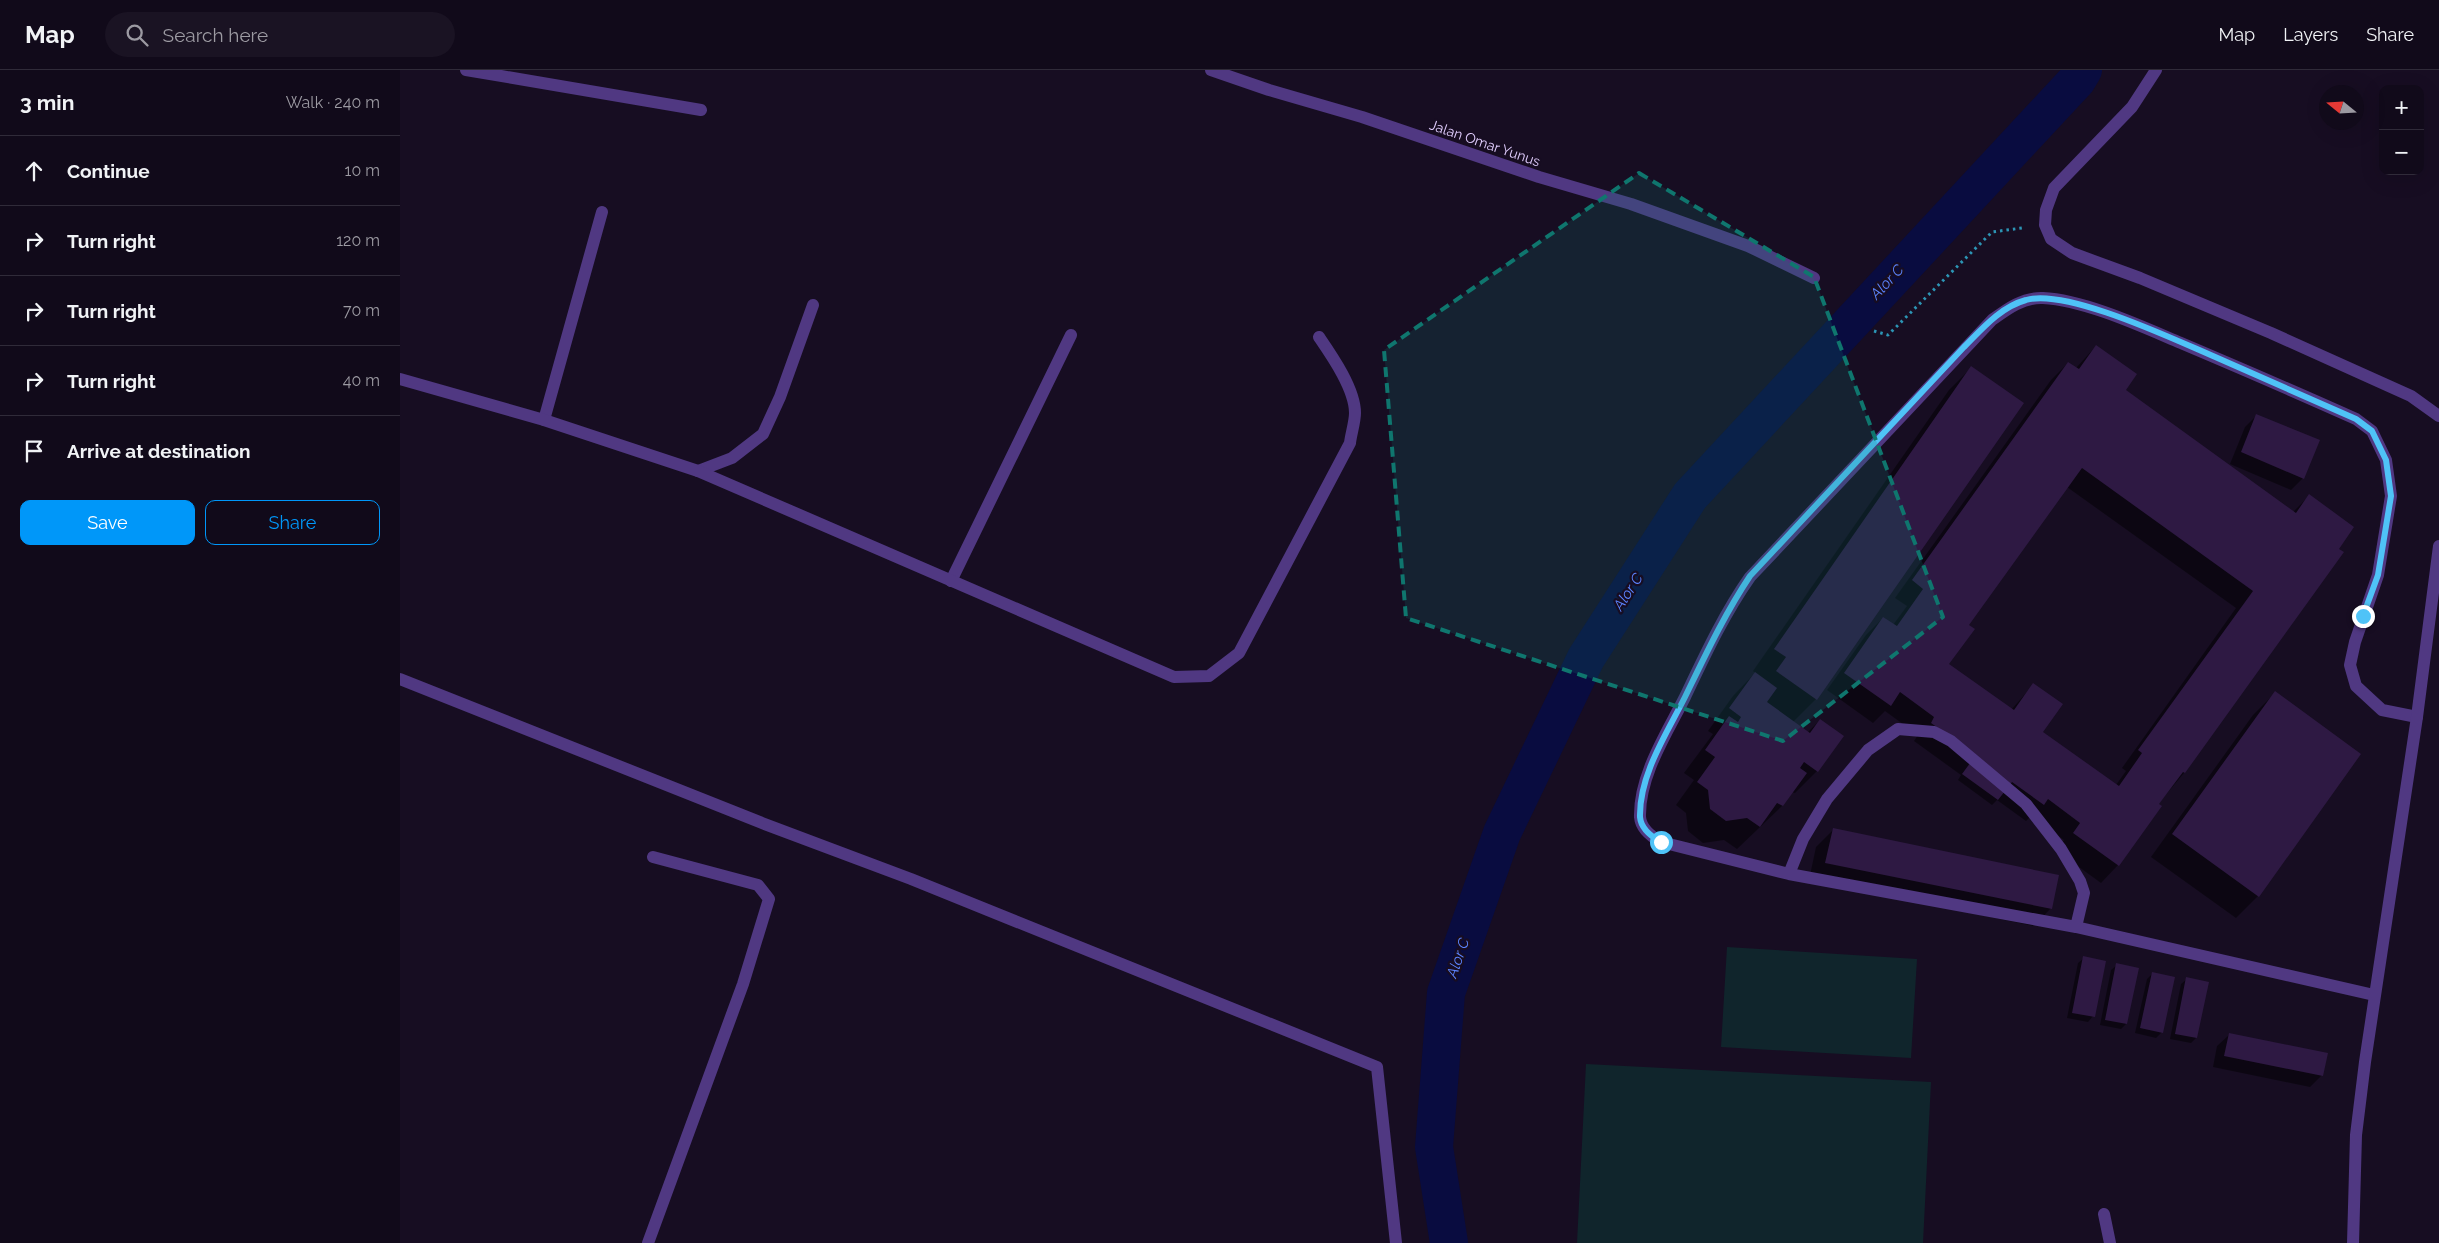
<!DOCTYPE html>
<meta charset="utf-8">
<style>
:root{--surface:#110a1a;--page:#1a1323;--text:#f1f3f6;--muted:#9c9aa2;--line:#302b39;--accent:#0097f9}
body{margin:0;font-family:Raleway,sans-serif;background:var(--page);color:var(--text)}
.controls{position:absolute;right:15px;top:15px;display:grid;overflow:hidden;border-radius:10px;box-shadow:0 5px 20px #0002}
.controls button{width:45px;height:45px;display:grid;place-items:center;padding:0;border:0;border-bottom:1px solid var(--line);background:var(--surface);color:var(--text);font:25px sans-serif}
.compass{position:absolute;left:1919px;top:15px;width:45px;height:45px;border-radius:50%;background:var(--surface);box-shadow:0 5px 20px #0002;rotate:288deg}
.stop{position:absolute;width:15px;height:15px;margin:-11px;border:4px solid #4fc3f7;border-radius:50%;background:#fff}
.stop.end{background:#4fc3f7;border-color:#fff;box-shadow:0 1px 5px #0008}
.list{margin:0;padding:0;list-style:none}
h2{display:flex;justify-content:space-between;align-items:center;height:65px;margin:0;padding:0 20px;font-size:21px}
h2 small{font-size:16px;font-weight:400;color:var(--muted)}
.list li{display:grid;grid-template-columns:32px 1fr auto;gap:15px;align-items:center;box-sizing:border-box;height:70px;padding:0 20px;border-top:1px solid var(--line)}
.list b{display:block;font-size:19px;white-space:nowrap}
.list em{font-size:16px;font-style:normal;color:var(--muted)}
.actions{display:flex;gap:10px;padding:15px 20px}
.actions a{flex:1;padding:11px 0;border:1px solid var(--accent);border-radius:10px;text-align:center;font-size:18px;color:var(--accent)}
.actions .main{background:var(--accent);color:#fff}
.icon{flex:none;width:28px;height:28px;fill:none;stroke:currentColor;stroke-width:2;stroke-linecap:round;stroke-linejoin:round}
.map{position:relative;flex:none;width:2039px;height:1173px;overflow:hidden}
header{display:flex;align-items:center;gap:30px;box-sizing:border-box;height:70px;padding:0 25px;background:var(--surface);border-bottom:1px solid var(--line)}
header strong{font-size:24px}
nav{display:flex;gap:28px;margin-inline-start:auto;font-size:18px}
.search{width:350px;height:45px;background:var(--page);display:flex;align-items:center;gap:12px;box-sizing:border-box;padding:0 18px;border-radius:28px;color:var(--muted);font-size:19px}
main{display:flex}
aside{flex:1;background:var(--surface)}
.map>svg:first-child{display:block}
.green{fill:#10252c}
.shadow{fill:#0007;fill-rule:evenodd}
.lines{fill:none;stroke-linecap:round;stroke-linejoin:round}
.canal{stroke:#090c40;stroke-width:38}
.building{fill:#2e1943;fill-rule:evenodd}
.path{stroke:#2c95b5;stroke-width:3;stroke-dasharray:2.5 4;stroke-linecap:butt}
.lane{stroke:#503882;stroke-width:12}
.street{stroke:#503882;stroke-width:12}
.route{stroke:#4fc3f7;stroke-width:6}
.marked{fill:#0f766e;fill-opacity:0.2;stroke:#0f766e;stroke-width:4;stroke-dasharray:10 6;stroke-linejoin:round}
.labels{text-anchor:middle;stroke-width:4.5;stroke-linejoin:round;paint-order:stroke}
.street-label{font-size:14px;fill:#e2ceff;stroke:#170d22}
.water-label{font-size:15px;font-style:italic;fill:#5c84ff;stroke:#170d22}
</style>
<header>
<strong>Map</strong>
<div class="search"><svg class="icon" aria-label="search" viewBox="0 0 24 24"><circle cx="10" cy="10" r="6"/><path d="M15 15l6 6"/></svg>Search here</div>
<nav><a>Map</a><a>Layers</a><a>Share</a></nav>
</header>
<main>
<aside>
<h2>3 min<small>Walk · 240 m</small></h2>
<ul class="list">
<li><svg class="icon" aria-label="ahead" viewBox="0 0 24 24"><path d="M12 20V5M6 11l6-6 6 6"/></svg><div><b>Continue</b></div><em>10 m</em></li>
<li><svg class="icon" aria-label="right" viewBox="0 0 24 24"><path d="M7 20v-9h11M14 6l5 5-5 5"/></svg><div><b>Turn right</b></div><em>120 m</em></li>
<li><svg class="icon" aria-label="right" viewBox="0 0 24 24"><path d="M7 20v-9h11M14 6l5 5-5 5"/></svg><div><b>Turn right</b></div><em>70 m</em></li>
<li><svg class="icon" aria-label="right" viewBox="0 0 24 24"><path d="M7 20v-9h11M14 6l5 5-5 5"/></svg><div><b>Turn right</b></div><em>40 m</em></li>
<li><svg class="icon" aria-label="arrive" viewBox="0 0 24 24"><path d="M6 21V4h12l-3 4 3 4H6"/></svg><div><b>Arrive at destination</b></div></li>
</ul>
<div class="actions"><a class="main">Save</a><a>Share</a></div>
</aside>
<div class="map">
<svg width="2039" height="1173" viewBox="0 0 2039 1173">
<rect width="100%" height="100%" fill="#170d22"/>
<path class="green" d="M1327,877L1517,889L1511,988L1321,977Z
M1186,994L1531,1012L1523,1173H1177Z"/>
<path class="shadow" d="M1696,276L1724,320L1893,442L1910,425L1937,479L1942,483L1784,703L1758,734L1761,737L1718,795L1701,813L1657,781L1664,770L1631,746L1626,751L1597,730L1592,735L1558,710L1561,705L1514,671L1518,665L1485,641L1473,653L1427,620L1466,565L1483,548L1493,555L1507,536L1495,528L1651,310L1668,293L1676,298ZM1667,417L1836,538L1722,698L1726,701L1716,715L1642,662L1634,614L1611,640L1548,594L1568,555Z
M1571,298L1416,629L1393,652L1407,663L1420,650L1442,666L1417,701L1395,723L1392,722L1382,736L1337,779L1324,770L1303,773L1288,761L1286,743L1276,735L1294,710L1284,703L1313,664L1308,661L1333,626L1355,603L1353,601L1549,320Z
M1857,345L1903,408L1891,420L1830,394L1845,357Z
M1875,623L1858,826L1836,848L1751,787L1853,645Z
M1433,760L1651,838L1634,856L1409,810L1416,777Z
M1684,888L1693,946L1688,952L1667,948L1678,893Z
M1717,895L1726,954L1721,959L1700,955L1711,900Z
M1753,903L1762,962L1756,968L1735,963L1747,909Z
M1787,909L1796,968L1791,973L1770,969L1781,914Z
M1829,965L1922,1005L1910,1017L1813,997L1817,976Z"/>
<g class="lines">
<path class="canal" d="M1049,1173L1034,1077L1046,923L1102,763L1186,588L1290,426L1677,10L1683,0"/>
</g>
<path class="building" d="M1696,275L1737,304L1726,320L1896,443L1909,424L1954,457L1939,479L1944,482L1785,703L1783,702L1759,734L1762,736L1719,796L1673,763L1680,753L1648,729L1644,735L1612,712L1598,730L1562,704L1576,685L1531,653L1534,647L1500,622L1491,636L1444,603L1483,547L1497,556L1523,519L1512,510L1668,292L1679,299ZM1682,398L1853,521L1738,680L1742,683L1719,716L1643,662L1663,634L1633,613L1614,640L1549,594L1575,559L1569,555Z
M1571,296L1624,333L1417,630L1376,601L1386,587L1374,579Z
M1856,344L1920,370L1904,409L1841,382Z
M1355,602L1377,618L1367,632L1410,663L1420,649L1444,666L1418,702L1404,692L1400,698L1407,703L1383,736L1377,733L1360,757L1347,748L1326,751L1310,739L1308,720L1297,712L1315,687L1305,680L1329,646L1338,652L1341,647L1329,638Z
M1875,621L1961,684L1859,827L1772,764Z
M1433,758L1659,805L1652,839L1425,793Z
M1683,886L1706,891L1695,947L1672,943Z
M1716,893L1739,898L1727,954L1705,950Z
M1752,902L1775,907L1763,963L1740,958Z
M1786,907L1809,912L1797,968L1775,964Z
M1829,963L1928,983L1923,1006L1824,986Z"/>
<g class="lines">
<path class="path" d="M1474,261L1488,265L1592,162L1622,158"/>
<path class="lane" d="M144,350L202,142
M298,401L332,388L363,364L380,327L413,235
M551,511L671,265
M1389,804L1403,769L1427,729L1468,680L1498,659L1534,662L1551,671L1626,734L1661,779L1680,811L1684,823L1676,857
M1974,925L1676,857L1389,804L1261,772C1252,767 1241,759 1240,747C1239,705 1267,663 1285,627C1305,585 1324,544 1350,507L1592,250C1607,239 1623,227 1643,228C1685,230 1743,257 1781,273C1840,298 1898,323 1956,349L1972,361L1986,390L1991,426L1978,505L1955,572L1950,595L1956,616L1982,640L2017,647
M248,1173L343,914L369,829L358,815L253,787"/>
<path class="street" d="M66,0L301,40
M811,0L869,20L962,47L1139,107L1231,134L1348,176L1414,208
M1756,0L1732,37L1654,118L1646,140L1645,155L1651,169L1672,183L1740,208L1871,263L2011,326L2039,346
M0,309L144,350L298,401L774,607L809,606L839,583L950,373C951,364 955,352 955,343C955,319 932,286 919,267
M0,609L362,753L511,809L977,997L996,1173
M1704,1144L1710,1173
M1953,1173L1956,1065L1965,992L2017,647L2039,476"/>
</g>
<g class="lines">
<path class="route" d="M1261,772C1252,767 1241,759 1240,747C1239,705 1267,663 1285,627C1305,586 1324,545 1350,506L1563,278C1581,260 1600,237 1626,230C1666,218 1773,269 1813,286C1861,307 1909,328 1956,349L1972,361L1986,390L1991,426L1978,505L1963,546"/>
</g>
<path class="marked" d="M1239,103L1414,207L1543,547L1383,671L1006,548L984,280Z"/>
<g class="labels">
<g class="street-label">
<text transform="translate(1085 73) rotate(19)" y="5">Jalan Omar Yunus</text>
</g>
<g class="water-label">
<text transform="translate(1487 212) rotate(-47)" y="5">Alor C</text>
<text transform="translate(1228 522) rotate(-57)" y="5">Alor C</text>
<text transform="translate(1058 888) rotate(-71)" y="5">Alor C</text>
</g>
</g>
</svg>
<div class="controls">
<button>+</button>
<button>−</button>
</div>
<svg class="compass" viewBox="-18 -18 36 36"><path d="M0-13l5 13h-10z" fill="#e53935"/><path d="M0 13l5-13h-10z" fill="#9c9aa2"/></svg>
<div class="stop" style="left:1261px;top:772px"></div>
<div class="stop end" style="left:1963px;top:546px"></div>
</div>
</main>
